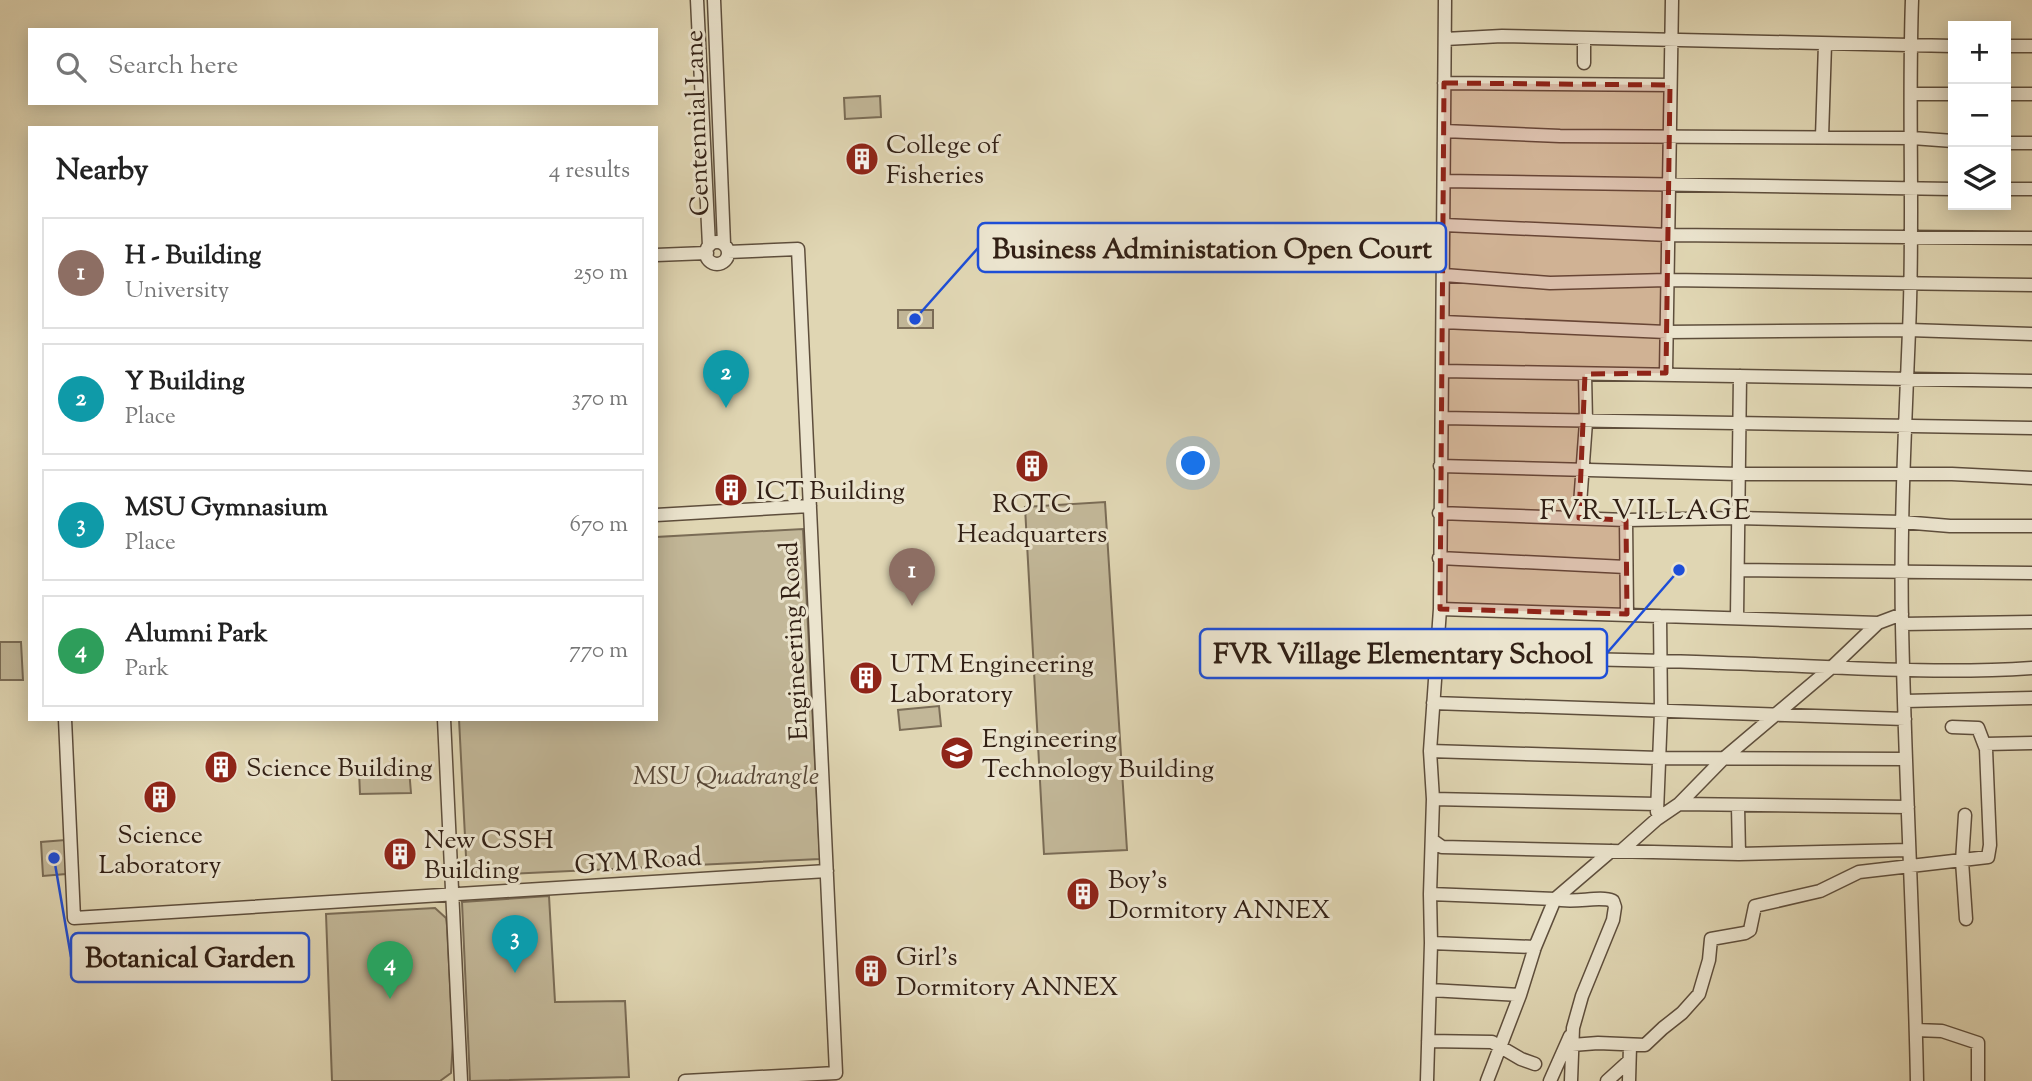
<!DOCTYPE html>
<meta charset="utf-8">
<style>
:root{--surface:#fff;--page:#f6f6f6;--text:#222;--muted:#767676;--line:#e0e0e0;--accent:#111827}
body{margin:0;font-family:"Sorts Mill Goudy",serif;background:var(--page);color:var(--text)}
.controls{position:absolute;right:21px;top:21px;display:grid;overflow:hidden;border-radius:0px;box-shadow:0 4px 18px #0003}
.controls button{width:63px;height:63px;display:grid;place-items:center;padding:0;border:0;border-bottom:2px solid var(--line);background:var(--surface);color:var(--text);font:35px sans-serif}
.you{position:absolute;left:1194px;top:464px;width:24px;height:24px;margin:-18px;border:5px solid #fff;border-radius:50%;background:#1a73e8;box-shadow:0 0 0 10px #1a73e833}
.badge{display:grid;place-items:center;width:46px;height:46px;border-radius:50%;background:var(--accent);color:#fff;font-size:23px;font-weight:700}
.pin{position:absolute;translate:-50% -58px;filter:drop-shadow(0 2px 4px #0008)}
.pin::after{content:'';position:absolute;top:37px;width:24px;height:21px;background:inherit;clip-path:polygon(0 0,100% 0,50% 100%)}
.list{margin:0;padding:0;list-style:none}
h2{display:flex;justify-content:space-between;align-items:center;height:91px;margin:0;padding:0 28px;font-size:30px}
h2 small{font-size:23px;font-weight:400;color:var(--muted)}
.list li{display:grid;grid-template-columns:46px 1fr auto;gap:21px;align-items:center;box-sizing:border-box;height:112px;margin:0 14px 14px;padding:0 14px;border:2px solid var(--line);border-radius:0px}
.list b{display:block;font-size:26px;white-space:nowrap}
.list p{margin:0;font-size:23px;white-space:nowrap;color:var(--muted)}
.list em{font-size:23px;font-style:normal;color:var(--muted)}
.icon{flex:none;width:38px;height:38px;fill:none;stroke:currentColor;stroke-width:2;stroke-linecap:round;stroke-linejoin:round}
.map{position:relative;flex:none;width:2032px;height:1081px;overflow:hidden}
.search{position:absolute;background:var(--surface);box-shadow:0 4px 18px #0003;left:28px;top:28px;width:630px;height:77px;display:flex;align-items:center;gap:18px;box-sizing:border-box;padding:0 24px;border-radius:0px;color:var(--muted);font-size:26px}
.panel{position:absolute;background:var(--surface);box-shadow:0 4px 18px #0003;left:28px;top:126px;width:630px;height:595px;border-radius:0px}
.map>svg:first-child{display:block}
.green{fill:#c2b798;stroke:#7a6c56;stroke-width:2}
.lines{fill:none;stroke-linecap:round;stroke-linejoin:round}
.minor-casing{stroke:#5e4e3c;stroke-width:15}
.minor{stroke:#ebe4ce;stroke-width:12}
.marked{fill:#8f2418;fill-opacity:0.2;stroke:#8f2418;stroke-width:5;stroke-dasharray:14 9;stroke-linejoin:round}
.labels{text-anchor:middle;stroke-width:6;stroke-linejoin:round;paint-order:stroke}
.street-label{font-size:26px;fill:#322015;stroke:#ebe4ce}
.poi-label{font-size:26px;fill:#322015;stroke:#ebe4ce;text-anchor:start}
.park-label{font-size:26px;font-style:italic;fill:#564636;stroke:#ebe4ce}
.neighbourhood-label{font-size:28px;letter-spacing:2px;fill:#322015;stroke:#ebe4ce}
.leader{fill:none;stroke:#1d4ed8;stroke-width:2.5}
.callout-dot{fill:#1d4ed8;stroke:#ebe4ce;stroke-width:2.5}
.callout{fill:#ebe4ce;stroke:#1d4ed8;stroke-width:2.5}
.callout-label{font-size:28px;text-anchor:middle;font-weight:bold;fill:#322015}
</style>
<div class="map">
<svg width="2032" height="1081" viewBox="0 0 2032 1081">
<rect width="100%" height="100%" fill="#e0d6b3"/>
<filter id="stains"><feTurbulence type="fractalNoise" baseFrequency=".00286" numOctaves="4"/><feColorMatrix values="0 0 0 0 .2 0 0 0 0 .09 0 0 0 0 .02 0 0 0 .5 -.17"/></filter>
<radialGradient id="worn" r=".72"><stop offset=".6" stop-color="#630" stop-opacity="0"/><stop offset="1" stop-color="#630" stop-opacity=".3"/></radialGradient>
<path class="green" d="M880,96L881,117L845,119L844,98Z
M898,310H933V328H898Z
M1105,502L1127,850L1044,854L1025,507Z
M803,529L820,859L467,876L459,719H656V537Z
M0,642H21L23,680H0Z
M939,706L941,726L900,730L898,710Z
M409,769L411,793L360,794L359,771Z
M65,840L66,874L43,876L41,842Z
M549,896L555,1002L625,1001L629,1077L470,1081L462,902Z
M435,908L446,918L447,926L453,1041L451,1073L440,1081H332L326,914Z"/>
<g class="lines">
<defs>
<path id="minor" d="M697,0L709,246
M714,0L724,244
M1912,0C1908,110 1914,221 1909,331C1905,429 1900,527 1902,625C1905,777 1914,929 1917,1081
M1445,39L1502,36L1953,46
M2006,46H2032
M1584,63V39
M1444,83L1670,85
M1912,94H1953
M2006,94H2032
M1444,131L1560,136L1912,138L1953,141
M1822,137L1825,44
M2006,143H2032
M1444,181L1953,189
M2006,189H2032
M1444,225L1668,235L2032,238
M706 253a11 11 0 1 1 22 0a11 11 0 1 1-22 0Z
M656,255L707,253
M1444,275L1550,283L1667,280L2032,285
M1443,322L1666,332L1909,330L2032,334
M1443,371L2032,381
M1666,373L1672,0
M1442,418L2032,428
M1440,466L1738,474H1952L2032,478
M1439,513L1626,520L1736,518L1902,522L1950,526H2032
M656,515L810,506
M1579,518L1586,422L1585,374
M1626,520L1627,614
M1439,558L1626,567
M1738,570L2032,573
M1440,609L1878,623L1902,614
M1737,617L1740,376
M1902,624L2032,622
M1436,655C1532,659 1627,659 1723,663C1826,666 1929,675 2032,668
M1905,701L2032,698
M1433,703L1905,719
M65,719L74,918L827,871
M444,719L461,1081
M1985,744L2032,743
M1430,751L1659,758L1906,759
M1433,799L1656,804
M1679,804L1908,807
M1738,806L1739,854
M1657,812L1661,712L1660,616
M1965,815L1962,861L1966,919
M1432,840L1442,847L1739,854L1909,850
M1621,851L1657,819L1679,804L1723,759L1832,667L1878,623
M1430,894L1555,899C1575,904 1599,895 1613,901L1615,907L1613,920L1582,996L1573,1028L1571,1081
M1431,943L1535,947
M1430,990L1520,995
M1916,1030L1942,1031L1978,1043V1081
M1428,1041L1492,1042L1521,1059L1535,1064
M1572,1045L1598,1043L1645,1045L1663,1028L1682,1013L1699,994L1709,960L1711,939L1745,933L1750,930L1755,906L1820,891L1859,872L1988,857L1990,845L1986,749L1978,728L1952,727
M685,1081L836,1073L798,249L728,252
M1427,1081L1431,943L1430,894L1433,799L1430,751L1440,609L1445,0
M1487,1081L1520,995L1535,947L1555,899L1611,851
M1550,1081L1570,1036
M1607,1081L1629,1061
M1629,1081L1630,1046"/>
</defs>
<use href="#minor" class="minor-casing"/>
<use href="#minor" class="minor"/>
</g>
<path class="marked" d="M1444,83L1670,85L1666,373L1585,374L1579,518L1626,520L1627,614L1440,609Z"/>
<defs>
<symbol id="building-disc" viewBox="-11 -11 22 22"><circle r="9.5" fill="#8f2418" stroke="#ebe4ce"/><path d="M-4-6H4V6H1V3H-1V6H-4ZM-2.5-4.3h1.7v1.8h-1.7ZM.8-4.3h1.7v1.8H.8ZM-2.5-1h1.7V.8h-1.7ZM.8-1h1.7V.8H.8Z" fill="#fff"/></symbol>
<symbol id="university-disc" viewBox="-11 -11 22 22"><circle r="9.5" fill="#8f2418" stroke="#ebe4ce"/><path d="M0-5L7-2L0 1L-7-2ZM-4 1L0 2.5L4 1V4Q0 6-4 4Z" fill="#fff"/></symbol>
</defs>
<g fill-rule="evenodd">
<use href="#building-disc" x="843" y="140" width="38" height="38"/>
<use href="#building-disc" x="1013" y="447" width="38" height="38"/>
<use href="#building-disc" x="712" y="471" width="38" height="38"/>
<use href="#building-disc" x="847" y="659" width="38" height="38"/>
<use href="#university-disc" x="938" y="734" width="38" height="38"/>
<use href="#building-disc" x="202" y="748" width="38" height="38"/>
<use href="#building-disc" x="141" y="778" width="38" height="38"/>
<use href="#building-disc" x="381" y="835" width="38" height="38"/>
<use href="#building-disc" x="1064" y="875" width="38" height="38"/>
<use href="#building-disc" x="852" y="952" width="38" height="38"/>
</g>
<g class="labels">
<g class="street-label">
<text transform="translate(696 123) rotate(-92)" y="9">Centennial Lane</text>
<text transform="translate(793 641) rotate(-93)" y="9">Engineering Road</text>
<text transform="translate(638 860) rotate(-4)" y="9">GYM Road</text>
</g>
<g class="poi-label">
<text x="886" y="153">College of<tspan x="886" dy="30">Fisheries</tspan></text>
<text x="756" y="499">ICT Building</text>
<text x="1032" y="512" text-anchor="middle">ROTC<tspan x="1032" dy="30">Headquarters</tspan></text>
<text x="890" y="672">UTM Engineering<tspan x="890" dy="30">Laboratory</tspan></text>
<text x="982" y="747">Engineering<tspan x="982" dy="30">Technology Building</tspan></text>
<text x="246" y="776">Science Building</text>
<text x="160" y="843" text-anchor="middle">Science<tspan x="160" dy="30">Laboratory</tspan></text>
<text x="424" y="848">New CSSH<tspan x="424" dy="30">Building</tspan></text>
<text x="1108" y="888">Boy's<tspan x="1108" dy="30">Dormitory ANNEX</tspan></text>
<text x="896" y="965">Girl's<tspan x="896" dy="30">Dormitory ANNEX</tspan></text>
</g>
<g class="park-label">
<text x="726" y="784">MSU Quadrangle</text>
</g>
<g class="neighbourhood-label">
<text x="1646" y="519">FVR VILLAGE</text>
</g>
</g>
<path class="leader" d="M915 319L978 248M1679 570L1607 653M54 858L71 957"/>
<g class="callout-dot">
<circle cx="915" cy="319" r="7"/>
<circle cx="1679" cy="570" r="7"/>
<circle cx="54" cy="858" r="7"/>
</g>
<g class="callout">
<rect x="978" y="223" width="468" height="49" rx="7"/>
<rect x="1200" y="629" width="407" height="49" rx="7"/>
<rect x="71" y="933" width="238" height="49" rx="7"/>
</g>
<g class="callout-label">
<text x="1212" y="258">Business Administation Open Court</text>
<text x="1403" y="663">FVR Village Elementary School</text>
<text x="190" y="967">Botanical Garden</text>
</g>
<rect width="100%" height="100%" filter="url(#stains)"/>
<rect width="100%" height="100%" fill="url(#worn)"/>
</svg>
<div class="controls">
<button>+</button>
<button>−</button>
<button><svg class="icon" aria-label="layers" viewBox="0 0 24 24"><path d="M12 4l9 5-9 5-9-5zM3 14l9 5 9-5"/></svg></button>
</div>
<div class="you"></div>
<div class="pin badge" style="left:912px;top:606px;background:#8d6e63">1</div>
<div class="pin badge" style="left:726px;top:408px;background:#0f9aa8">2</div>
<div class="pin badge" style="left:515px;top:973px;background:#0f9aa8">3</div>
<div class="pin badge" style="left:390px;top:999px;background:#2e9e5b">4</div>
<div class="search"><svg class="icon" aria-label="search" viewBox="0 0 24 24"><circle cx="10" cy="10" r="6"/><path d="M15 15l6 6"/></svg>Search here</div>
<section class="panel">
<h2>Nearby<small>4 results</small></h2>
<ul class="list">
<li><span class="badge" style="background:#8d6e63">1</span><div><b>H - Building</b><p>University</p></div><em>250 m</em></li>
<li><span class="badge" style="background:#0f9aa8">2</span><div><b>Y Building</b><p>Place</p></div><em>370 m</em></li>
<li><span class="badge" style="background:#0f9aa8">3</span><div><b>MSU Gymnasium</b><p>Place</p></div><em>670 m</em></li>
<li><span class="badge" style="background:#2e9e5b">4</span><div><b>Alumni Park</b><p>Park</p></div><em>770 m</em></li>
</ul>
</section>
</div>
